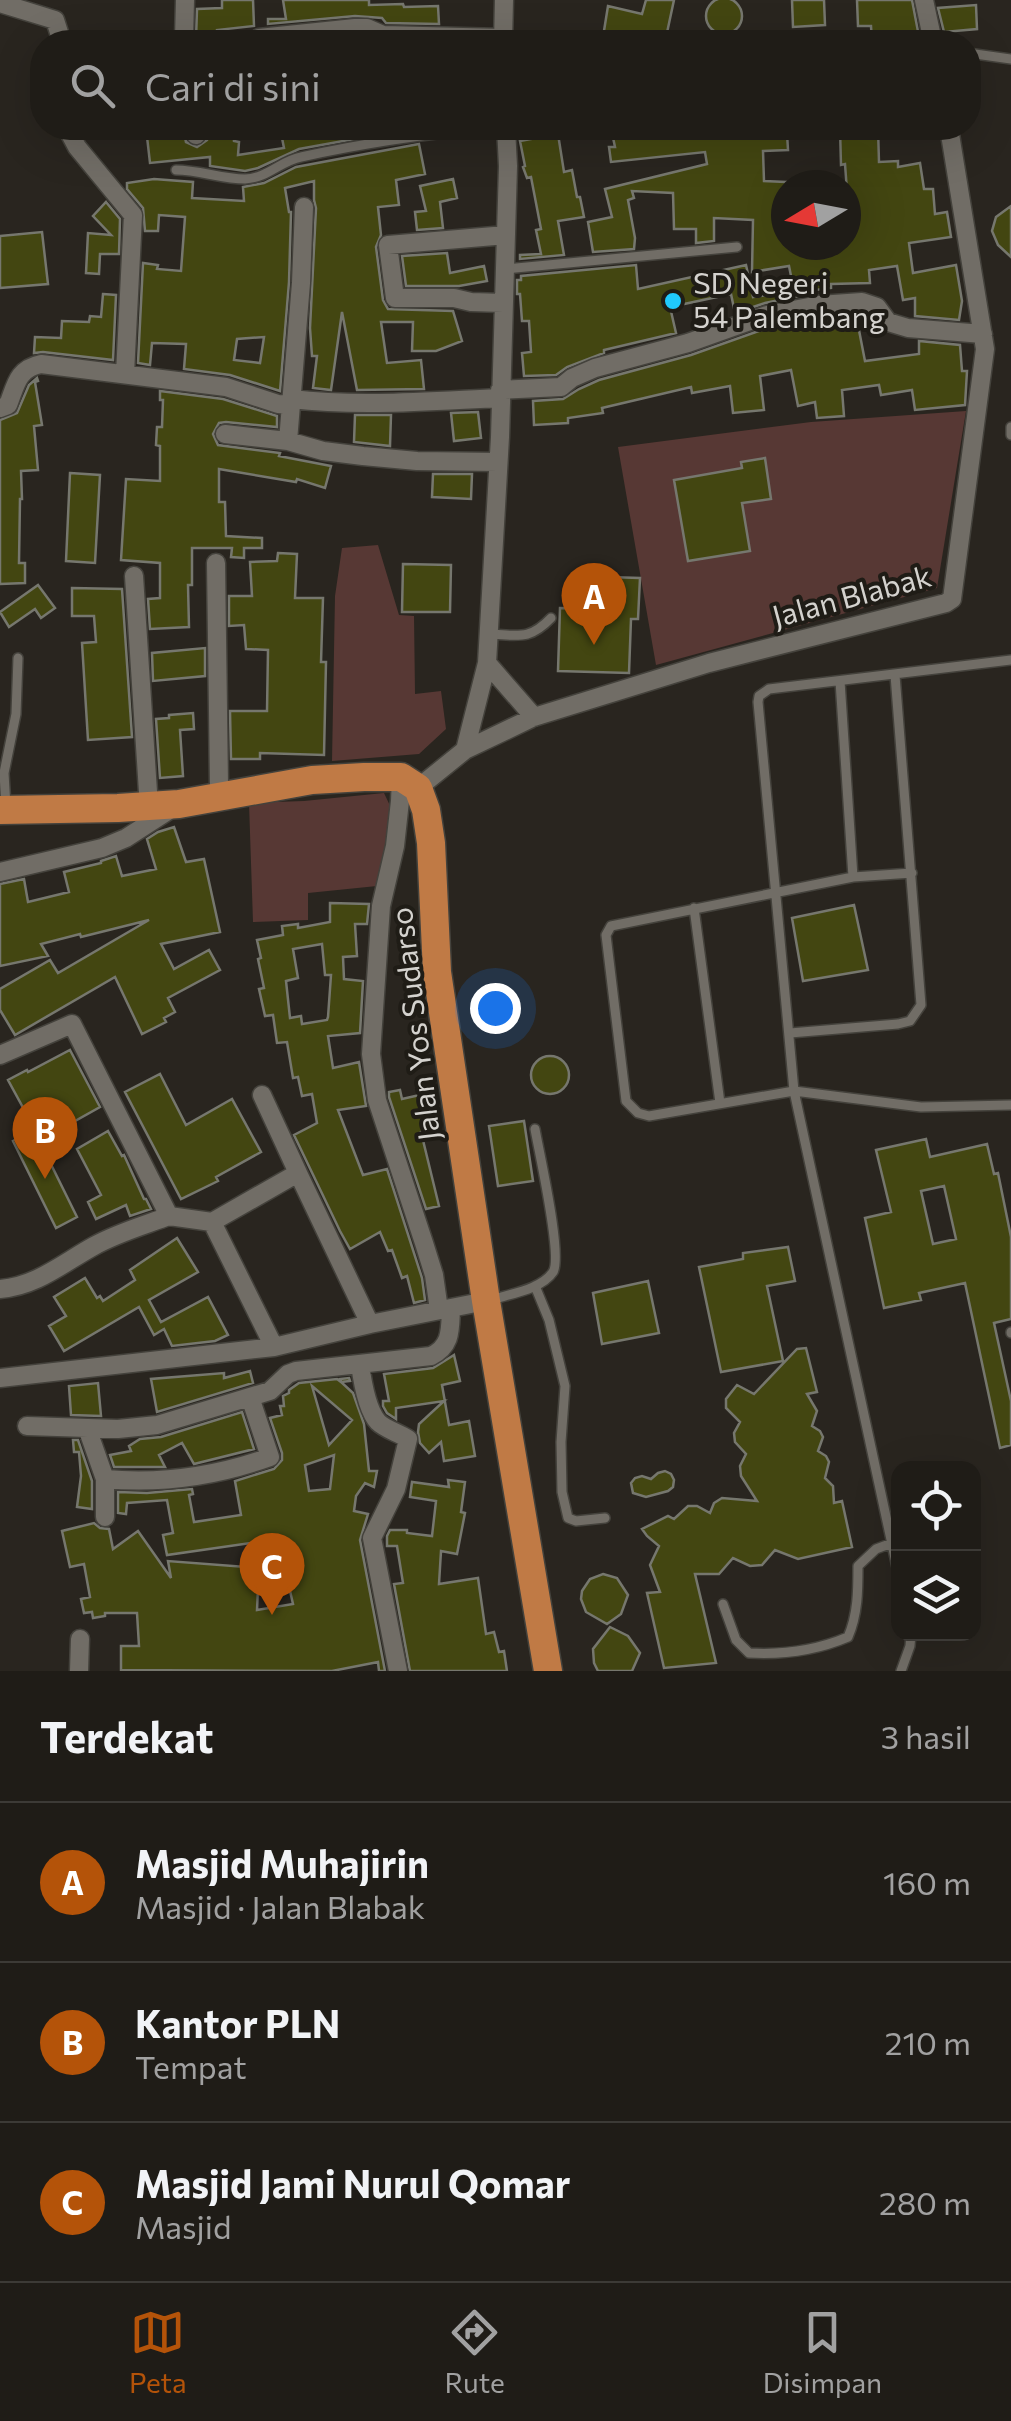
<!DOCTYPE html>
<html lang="id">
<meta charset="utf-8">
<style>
:root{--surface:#1f1c17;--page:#272520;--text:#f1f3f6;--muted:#a1a1a1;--line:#3c3a36;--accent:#b45309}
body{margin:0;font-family:Commissioner,sans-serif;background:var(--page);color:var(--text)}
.controls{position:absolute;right:30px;bottom:30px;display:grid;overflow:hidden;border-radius:20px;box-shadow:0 10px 40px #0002}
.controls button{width:90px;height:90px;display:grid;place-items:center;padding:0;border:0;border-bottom:2px solid var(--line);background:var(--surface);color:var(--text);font:50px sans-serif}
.compass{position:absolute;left:771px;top:170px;width:90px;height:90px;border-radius:50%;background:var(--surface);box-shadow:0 10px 40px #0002;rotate:260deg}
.you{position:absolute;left:495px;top:1008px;width:35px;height:35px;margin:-25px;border:8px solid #fff;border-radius:50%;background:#1a73e8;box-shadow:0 0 0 15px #1a73e833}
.badge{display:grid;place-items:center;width:65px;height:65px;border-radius:50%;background:var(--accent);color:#fff;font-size:32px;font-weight:700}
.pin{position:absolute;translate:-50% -82px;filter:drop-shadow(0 2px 5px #0008)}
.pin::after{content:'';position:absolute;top:52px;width:35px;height:30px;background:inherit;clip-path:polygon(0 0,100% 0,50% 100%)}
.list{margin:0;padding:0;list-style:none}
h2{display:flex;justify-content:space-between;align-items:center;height:130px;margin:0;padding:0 40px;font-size:42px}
h2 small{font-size:32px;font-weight:400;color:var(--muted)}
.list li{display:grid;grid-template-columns:65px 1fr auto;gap:30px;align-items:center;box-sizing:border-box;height:160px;padding:0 40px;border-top:2px solid var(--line)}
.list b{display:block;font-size:38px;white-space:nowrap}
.list p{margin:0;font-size:32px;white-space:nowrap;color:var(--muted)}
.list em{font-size:32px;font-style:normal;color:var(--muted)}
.icon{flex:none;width:55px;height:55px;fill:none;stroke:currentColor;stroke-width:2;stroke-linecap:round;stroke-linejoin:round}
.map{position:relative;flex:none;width:1011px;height:1671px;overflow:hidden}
.search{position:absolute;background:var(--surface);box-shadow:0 10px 40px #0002;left:30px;right:30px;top:30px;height:110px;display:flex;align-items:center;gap:25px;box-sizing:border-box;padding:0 35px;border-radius:40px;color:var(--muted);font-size:38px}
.sheet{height:610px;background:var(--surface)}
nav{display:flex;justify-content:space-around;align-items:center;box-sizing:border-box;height:140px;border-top:2px solid var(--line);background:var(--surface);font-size:28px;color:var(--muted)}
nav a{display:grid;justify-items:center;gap:5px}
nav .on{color:var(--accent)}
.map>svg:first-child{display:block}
.green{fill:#573834}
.building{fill:#434611;stroke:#76776e;stroke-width:2.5;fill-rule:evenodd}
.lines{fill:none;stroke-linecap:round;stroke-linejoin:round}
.service-casing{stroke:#44423c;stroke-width:12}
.minor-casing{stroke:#44423c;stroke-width:21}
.trunk-casing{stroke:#44423c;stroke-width:31}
.service{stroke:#716d66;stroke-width:9}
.minor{stroke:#716d66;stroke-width:18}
.trunk{stroke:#c07a45;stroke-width:28}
.poi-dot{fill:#20c9fd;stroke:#1f1c16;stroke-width:4}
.labels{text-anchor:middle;stroke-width:8;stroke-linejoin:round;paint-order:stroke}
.poi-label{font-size:30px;fill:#d4d2ce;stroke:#1f1c16;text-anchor:start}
.street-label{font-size:30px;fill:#d4d2ce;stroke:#1f1c16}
</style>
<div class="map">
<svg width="1011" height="1671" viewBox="0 0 1011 1671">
<rect width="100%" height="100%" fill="#29251f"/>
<path class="green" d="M966,411L937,588L656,665L618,447L811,422Z
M378,545L399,615L414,616L415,694L441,691L446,729L419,754L332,761L335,596L342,548Z
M384,793L393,812L388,857L377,886L308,893V920L253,922L249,803L304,801Z"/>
<path class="building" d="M706 16a18 18 0 1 1 36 0a18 18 0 1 1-36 0Z
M222,0H253L254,26L217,30V38L196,39L197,9L222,8Z
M283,0H369V5L403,4L404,7L438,6L439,24L386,23L382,18L355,16L268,24V19H286Z
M646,0H674L665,42H638L603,37L608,6L642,14Z
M792,0H824L825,25L793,27Z
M857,0H912L920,42H872L871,26H858Z
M976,5L977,29L944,32L938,8Z
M146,128H183L186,142L197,147L207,140L208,128H233L234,141L239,142L238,155L284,148L280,128H409L410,129L299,149L258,168L245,171L210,166V157L150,163Z
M611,128H727L726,136L787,133L788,150L763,151L764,181L786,182L785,245H846V205H848L845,164L841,165L840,129L878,128L879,162L898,161V167L920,163L924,189H933L935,214L947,212L951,237L909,243L913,273L956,265L962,301L959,320L915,316V298L903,300L897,266L869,270L870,283L831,284V288L807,291L808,294L765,303L735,313L731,294L670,307L676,333L604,350V353L567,367L556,375L524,376L522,353L531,352L529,321H522L520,294H517V280H521V276L636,265L638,289L746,265L753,297L794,291L789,266L752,272L753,220L714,218V241L696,243V229H674L673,193L632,191L634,198L628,200L635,238L634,249L593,252L588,222L612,217L605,189L707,164L705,152L611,162L609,147H615Z
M558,134L564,172L572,170L577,197H580L584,217L558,221L564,255L520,259V255L541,254L536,230L541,229L531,177L527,178L523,167L525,166L520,141Z
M419,144L425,174L396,180L399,205L378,207L381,235L376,247L383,300L388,309L453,311L462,341L436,351H412L413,322H381L387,363L421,360L424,389L357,390L342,312L331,390L313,388L317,356H312L310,328L316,208L314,200V181L285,188L289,212H291L289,282L280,391L230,375L184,369L186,344L152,343L150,365L138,363L143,263L158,265L157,269L181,271L185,217L159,215L158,231H145L143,208L127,189V183L154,179L193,182L192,198L244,201L243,187L264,183L296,167ZM264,337L260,363L234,360L237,339Z
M453,179L457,198L440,202L443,228L417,230L415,212L426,211L420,186Z
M106,202L120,219L119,254H100L99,274L86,273L88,233L111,235L93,216Z
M1011,206V257L998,245L992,231L996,217Z
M42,232L48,284L0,288V236Z
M447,253L450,273L484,266L487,281L459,286H406L402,256Z
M103,294L116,295L113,360L43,352L34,353L35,337L61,338L62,321L89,322L90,316L101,317Z
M824,318L825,326L857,320L865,361L919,354V341L960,345L962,371H967L965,405L915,410L912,390L881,395L879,385L842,390L844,416L817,418L815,402L798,406L791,370L760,376L764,410L733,413L730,386L692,393L691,387L602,408L603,413L568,418V423L534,425L533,401L563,399L579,389L599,380L691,355L770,327Z
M37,378L38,381L35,382L42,425L34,426L38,470L21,471L22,499H20L19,563H25V583L0,584V420L17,413L29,385Z
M160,391L223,399L277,416V427L226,422L219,423L213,434L218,445L280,453L279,456L331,466L325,488L297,479L296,482L219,469V502H225L226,536L262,538V548H244V558L231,557L232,548H192V585H188L189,627L150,629L148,599L160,598V563L121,560L126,479L160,481V446L156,445L157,427H162L163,400H160Z
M478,412L481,438L454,441L451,413Z
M355,415H391L390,446L354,442Z
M765,458L771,499L742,503L750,551L688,561L674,480L742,468L741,462Z
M70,473L100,475L95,563L66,561Z
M433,474H472L471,499L432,497Z
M278,553L297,554L295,598H323L321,662H326L324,755L260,753V759H231L230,711H267L268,650L246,649L244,625L229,626V596H252L250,562L277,561Z
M403,564L451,565L450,612H402Z
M607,577L640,578L638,619H631L629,673L558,671L560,608L606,609Z
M38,585L55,608L41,618L35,609L9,627L0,612Z
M72,588L122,589L132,737L88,740L82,643L96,642L94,616H72Z
M205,648V676L153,681L152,653Z
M193,713L194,729L180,730L183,776L160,778L156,719L169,718V715Z
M174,827L186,862L204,859L220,932L161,944L174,969L209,950L220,970L168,998L175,1012L164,1018L166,1022L142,1034L115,977L15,1035L0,1010V989L50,960L58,973L149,920L81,937L80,934L41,944L48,956L0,966V884L24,879L28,902L69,892L64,872L101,863V861L116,856L122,876L156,869L147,839L158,832Z
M330,903L369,904L367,924H355L357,956L343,957L344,979L363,981L360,1033L328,1036L333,1068L359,1062L366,1106L338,1110L363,1175L387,1169L422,1278L425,1300L414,1303L407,1276L402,1278L392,1250L388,1251L380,1232L350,1249L340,1231L294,1135L317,1123L312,1094L302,1096L298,1077L293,1078L287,1042L277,1043L273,1015L265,1016L259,989L264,988L258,959L261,958L257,940L283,935L282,926L298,924V928L330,922ZM322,944L325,975H331L328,1017L327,1020L302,1024L301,1016L290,1018L286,981L298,978L293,949Z
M854,905L868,970L803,981L792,918Z
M70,1050L100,1107L66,1126L50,1100L26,1113L8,1080L27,1070L28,1072Z
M531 1075a19 19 0 1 1 38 0a19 19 0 1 1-38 0Z
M160,1074L186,1125L232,1099L261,1152L216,1177L218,1181L181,1199L125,1092Z
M400,1090L402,1099L424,1094L431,1130L421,1132L439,1206L426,1209L389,1097V1092Z
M524,1121L533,1181L498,1186L489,1126Z
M34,1130L77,1217L56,1228L13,1141Z
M108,1131L122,1156L124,1155L144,1199H146L151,1209L130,1216L126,1205L96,1219L88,1202L101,1195L77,1149Z
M926,1139L930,1157L987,1144L994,1174L998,1173L1011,1237V1319L994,1323L1011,1401V1445L1000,1448L965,1283L919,1293L921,1300L884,1308L865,1218L891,1212L876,1150ZM944,1186L956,1239L933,1244L921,1191Z
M177,1238L198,1272L149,1300L161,1322L208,1297L228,1335L215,1341L172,1346L164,1329L154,1335L139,1307L64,1351L49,1326L66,1316L54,1297L85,1278L97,1298L100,1296L103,1301L135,1280L130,1270Z
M788,1247L795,1281L767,1286L783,1361L721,1372L699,1267L743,1259V1253Z
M648,1281L659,1333L602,1344L593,1293Z
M806,1348L817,1392L807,1394L817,1411L812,1426L820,1431L823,1437L818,1451L826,1456L829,1462L825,1478L833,1486L834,1503L842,1501L852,1547L798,1559L775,1550L762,1565L750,1566L733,1558L719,1574H695L716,1663L664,1668L647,1593L660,1592L650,1565L659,1546L647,1536L642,1529L668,1516L674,1519L688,1506H697L710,1513L714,1503L722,1498L757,1501L741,1476L740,1466L746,1454L735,1442L734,1433L740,1422L726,1408V1399L737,1385L754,1394L797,1349Z
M454,1355L460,1381L442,1385L449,1425L469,1421L475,1456L444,1461L441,1442L429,1453L420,1443L418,1432L419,1424L444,1401L396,1408V1419L387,1413L383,1406V1401H389L384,1374L433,1368Z
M250,1371L253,1383L157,1412L151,1379L224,1373V1378Z
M349,1378L350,1381L341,1382L353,1393L364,1424L369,1471H377L374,1487L365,1483L356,1496L354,1511L368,1514L360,1540L385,1671H379L378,1662L332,1671L121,1670V1646H139L137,1613H105V1616L93,1618L92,1612L84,1613L81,1599L90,1597L84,1564L70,1567L62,1531L94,1523L100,1528L109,1529L113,1549L138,1531L171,1578L168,1561L259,1568L257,1610L293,1604L285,1569L296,1566L285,1538L167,1555L163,1535L173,1533L167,1500L127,1503L126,1514L118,1513V1492L147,1493L192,1489L193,1494L189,1495L194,1522L241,1515L235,1481L274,1469L282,1460V1453L270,1418L282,1415L280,1406H284L283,1396L289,1393V1390L299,1383L337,1379L341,1382L340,1379ZM312,1386L352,1420L329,1445ZM334,1455L330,1489L309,1491L305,1465Z
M98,1383L101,1416L71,1415L69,1386Z
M242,1412L254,1449L194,1464L182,1443L159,1455L165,1467H114L110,1455L131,1451L129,1446L140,1439L161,1437Z
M73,1440H78L92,1481V1509L77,1507L81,1476L79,1452H74Z
M665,1471L671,1474L674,1480L673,1487L668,1491L646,1497L633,1493L631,1483L635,1478L642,1476L651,1479L658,1473Z
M448,1480L465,1482L461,1512L465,1513L457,1554L441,1551L439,1584L478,1578L486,1634L494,1632L499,1652L504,1651L507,1671H410L394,1584L403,1583L397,1546H387V1536L390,1530H407V1533L432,1536L436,1501L410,1497L412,1482L449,1487Z
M603,1574L617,1578L628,1595L621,1614L607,1624L586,1612L581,1599L582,1591L590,1579Z
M610,1627L628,1636L640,1653L632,1671H598L594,1663L593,1649Z"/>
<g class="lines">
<defs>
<path id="service" d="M968,53L1011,59
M176,170C199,170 222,179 245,179C268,178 280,161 301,157C364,143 427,134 491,128
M505,269L737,247
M1011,427V435
M488,634C518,635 529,641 551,618
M840,681L853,877
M6,807L4,773L16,714L18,658
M912,873L853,877L611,926L606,935L626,1101L638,1113L649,1116L794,1091L921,1107L1011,1105
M694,908L720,1103
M790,1033L898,1024L910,1021L921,1005L895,675
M535,1286L549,1320L565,1386L561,1442L562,1492L568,1518L576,1521L605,1518
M488,1301C508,1294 541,1290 553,1272C563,1257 539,1152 535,1129
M1011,1332V1333
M898,1572L794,1091L758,702L759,696L769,689L1011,660
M723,1604L736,1640L749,1653C784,1655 815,1651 848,1637C858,1614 858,1590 858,1566L876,1549L892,1543
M901,1671L910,1646L911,1634"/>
<path id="minor" d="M924,0L933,42
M0,3L55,20L62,42
M259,38L355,28H367L383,35L503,38
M161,42L184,39L185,0
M503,42L504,0
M67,128L77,147L133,215L125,374
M195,128L196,135
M503,303L471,302L454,298H395L388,245L506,235
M500,390L561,387L572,378L595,368L688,343L767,315L819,305L862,302L877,307L888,322L908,328L983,334
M291,399C361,407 431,401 500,398
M0,408L8,405C16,385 17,369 41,364L226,387L278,404L291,405
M225,434L288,441L323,451L363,456L417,461L498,462
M288,441L301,283L304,207
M216,563L219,785
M134,576L148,792
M487,663L534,717
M465,750L487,663L500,437L508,166L506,128
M401,777L400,801L395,846L381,906L371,1054L377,1100L424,1243L434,1275L439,1310
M418,788L465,750L534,717L709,663L946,603L952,599L985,349L949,128
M0,872L102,848L126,838L174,807
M0,1055L72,1024L169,1216L212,1222L274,1347L370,1324L486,1301
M262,1095L298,1173
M212,1222L298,1173L370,1324
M0,1289C37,1286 63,1263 94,1246C117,1233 145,1225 169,1216
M360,1364C362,1379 367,1410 378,1422C385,1429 399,1433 408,1439L396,1489L372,1538L398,1671
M0,1378L274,1347
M27,1426L118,1429L157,1425L270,1391L288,1374L296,1371L431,1356C452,1346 450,1329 451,1308
M87,1428L105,1479V1517
M105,1479C161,1484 217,1476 270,1457L250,1397
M79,1671L80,1639"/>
<path id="trunk" d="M0,810L118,808L179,804L312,780L364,777H401L418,788L426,810L431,843L437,972L486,1301L548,1671"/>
</defs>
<use href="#service" class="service-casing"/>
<use href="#minor" class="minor-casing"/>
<use href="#trunk" class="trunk-casing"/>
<use href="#service" class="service"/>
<use href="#minor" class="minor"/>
<use href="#trunk" class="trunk"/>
</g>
<circle class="poi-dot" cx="673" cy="301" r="10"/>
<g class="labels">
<g class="poi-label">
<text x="693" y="294">SD Negeri<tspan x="693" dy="34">54 Palembang</tspan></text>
</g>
<g class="street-label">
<text transform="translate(852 597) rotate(-15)" y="10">Jalan Blabak</text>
<text transform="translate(416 1024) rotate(-97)" y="10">Jalan Yos Sudarso</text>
</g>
</g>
</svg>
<div class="controls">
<button><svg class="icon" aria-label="locate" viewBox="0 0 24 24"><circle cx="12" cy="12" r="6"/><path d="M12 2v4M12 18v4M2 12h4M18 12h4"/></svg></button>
<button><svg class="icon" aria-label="layers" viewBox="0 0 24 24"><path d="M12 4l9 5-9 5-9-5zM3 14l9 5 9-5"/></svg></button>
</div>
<svg class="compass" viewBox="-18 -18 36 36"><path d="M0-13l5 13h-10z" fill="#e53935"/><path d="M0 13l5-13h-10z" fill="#a1a1a1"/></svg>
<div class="you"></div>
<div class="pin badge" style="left:594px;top:645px">A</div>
<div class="pin badge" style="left:45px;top:1179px">B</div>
<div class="pin badge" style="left:272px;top:1615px">C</div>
<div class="search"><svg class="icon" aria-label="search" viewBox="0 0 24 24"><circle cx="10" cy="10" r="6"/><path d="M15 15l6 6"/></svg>Cari di sini</div>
</div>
<section class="sheet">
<h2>Terdekat<small>3 hasil</small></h2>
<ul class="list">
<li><span class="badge">A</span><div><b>Masjid Muhajirin</b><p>Masjid · Jalan Blabak</p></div><em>160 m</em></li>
<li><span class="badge">B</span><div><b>Kantor PLN</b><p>Tempat</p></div><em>210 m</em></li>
<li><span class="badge">C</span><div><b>Masjid Jami Nurul Qomar</b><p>Masjid</p></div><em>280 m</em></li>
</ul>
</section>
<nav>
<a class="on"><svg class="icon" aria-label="map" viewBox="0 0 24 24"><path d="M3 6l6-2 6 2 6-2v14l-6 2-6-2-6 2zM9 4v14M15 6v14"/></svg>Peta</a>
<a><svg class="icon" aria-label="directions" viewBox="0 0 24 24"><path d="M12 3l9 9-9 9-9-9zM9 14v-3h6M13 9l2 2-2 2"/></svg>Rute</a>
<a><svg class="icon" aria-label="saved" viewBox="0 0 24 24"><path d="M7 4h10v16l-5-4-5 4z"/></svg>Disimpan</a>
</nav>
